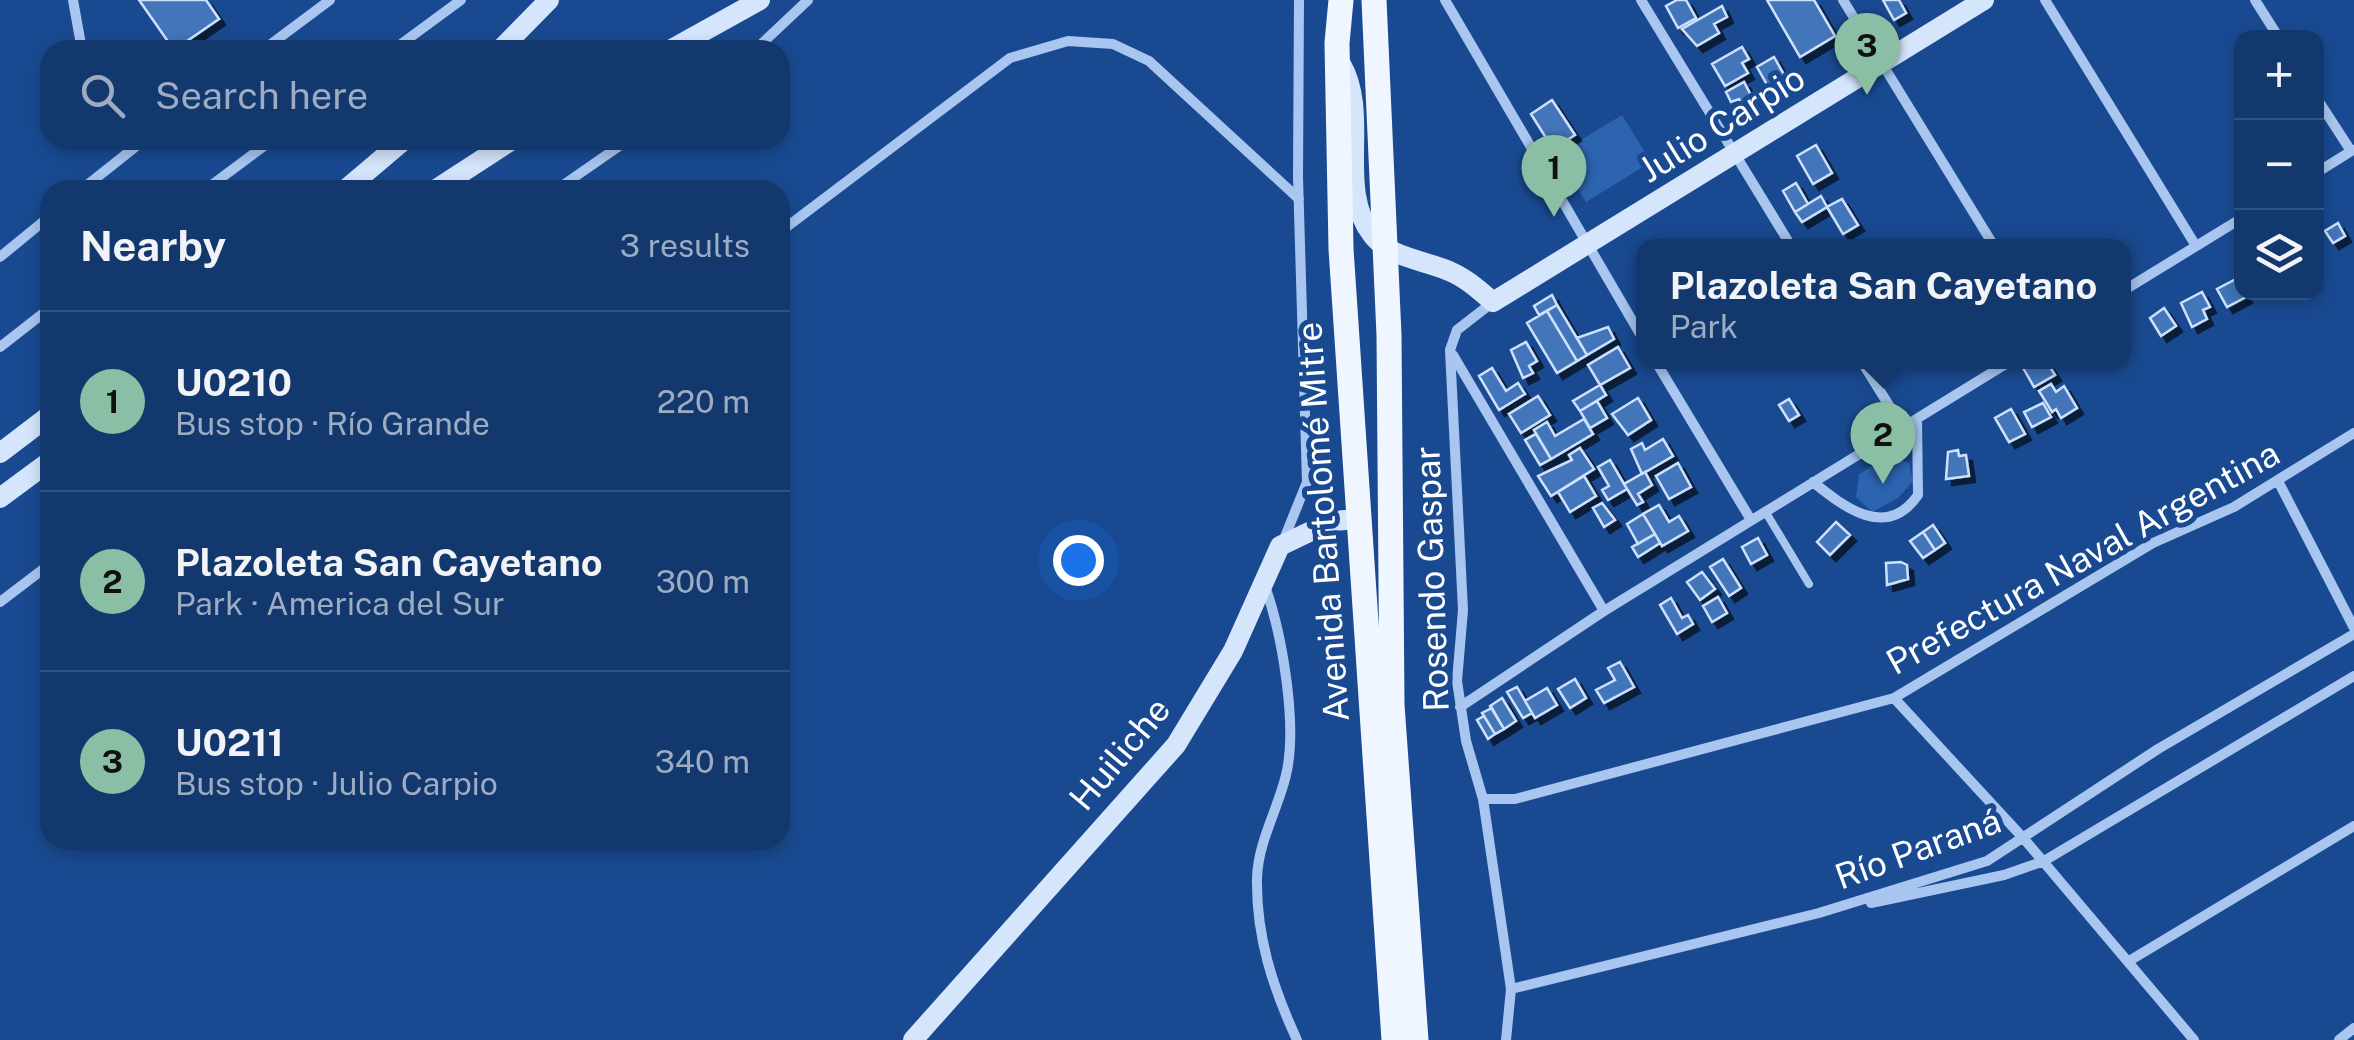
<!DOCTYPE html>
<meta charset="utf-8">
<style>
:root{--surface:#13386d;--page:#1c3f72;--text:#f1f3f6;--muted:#9dacc2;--line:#325280;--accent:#8abfa5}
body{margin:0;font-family:"Public Sans",sans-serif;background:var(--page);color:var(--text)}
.controls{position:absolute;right:30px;top:30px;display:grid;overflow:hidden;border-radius:20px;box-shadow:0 5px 15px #0003}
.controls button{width:90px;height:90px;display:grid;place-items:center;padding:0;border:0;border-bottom:2px solid var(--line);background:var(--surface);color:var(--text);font:50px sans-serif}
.you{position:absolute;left:1078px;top:560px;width:35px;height:35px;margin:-25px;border:8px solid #fff;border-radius:50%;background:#1a73e8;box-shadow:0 0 0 15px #1a73e833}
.badge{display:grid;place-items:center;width:65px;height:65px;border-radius:50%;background:var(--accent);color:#111;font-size:32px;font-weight:700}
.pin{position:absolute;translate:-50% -82px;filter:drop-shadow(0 2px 5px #0008)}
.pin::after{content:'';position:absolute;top:52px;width:35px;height:30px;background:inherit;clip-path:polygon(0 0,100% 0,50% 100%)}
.popup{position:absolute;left:1636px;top:239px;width:495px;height:130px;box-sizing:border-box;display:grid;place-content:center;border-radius:20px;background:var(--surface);filter:drop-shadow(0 2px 8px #0005);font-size:32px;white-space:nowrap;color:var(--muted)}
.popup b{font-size:38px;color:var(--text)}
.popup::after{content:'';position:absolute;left:50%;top:100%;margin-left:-20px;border:20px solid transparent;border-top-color:var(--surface)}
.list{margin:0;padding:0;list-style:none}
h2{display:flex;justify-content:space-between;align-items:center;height:130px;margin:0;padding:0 40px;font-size:42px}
h2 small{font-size:32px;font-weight:400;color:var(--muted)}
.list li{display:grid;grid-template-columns:65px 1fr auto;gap:30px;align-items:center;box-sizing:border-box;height:180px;padding:0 40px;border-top:2px solid var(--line)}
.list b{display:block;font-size:38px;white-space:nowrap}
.list p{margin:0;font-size:32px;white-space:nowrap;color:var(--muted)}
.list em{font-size:32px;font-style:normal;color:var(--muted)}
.icon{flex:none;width:55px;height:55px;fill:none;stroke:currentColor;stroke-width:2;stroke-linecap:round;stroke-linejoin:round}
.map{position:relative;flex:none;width:2354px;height:1040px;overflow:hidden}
.search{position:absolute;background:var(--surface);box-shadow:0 5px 15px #0003;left:40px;top:40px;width:750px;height:110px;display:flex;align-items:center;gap:25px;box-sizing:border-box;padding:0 35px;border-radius:30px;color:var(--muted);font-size:38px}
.panel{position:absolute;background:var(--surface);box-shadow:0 5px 15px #0003;left:40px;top:180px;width:750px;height:670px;border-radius:30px}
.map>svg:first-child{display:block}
.green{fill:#2c64b0}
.building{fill:#4274b9;stroke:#cee1fb;stroke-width:2.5;filter:url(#shadow)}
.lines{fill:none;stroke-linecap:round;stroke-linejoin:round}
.lane{stroke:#a8c6ef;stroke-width:8}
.street{stroke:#a8c6ef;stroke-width:10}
.secondary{stroke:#d5e5fb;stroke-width:20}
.primary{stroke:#f0f6ff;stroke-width:25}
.labels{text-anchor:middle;stroke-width:10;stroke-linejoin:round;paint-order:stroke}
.street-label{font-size:35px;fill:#fff;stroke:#194a91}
</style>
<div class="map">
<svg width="2354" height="1040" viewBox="0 0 2354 1040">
<defs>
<filter id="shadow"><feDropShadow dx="6" dy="6" stdDeviation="0" flood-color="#0009"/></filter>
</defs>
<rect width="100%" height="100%" fill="#194a91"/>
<path class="green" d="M1622,115L1651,162L1586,202L1556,155Z
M1889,455L1909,463L1913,481L1898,498L1872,512L1856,497L1859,474Z"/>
<path class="building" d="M139,0H206L219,19L174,50Z
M1677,0H1686L1696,18L1678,28L1666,6Z
M1767,0H1814L1835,36L1800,57Z
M1883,0H1899L1906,13L1894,20Z
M1722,6L1727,17L1714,24L1719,33L1697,46L1682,29Z
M1742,47L1749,59L1742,63L1748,73L1725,86L1712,64Z
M1774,57L1791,87L1774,97L1757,67Z
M1744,82L1754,101L1743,107L1739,99L1731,102L1726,92Z
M1552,100L1575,135L1553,149L1531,114Z
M1816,145L1832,173L1813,184L1797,156Z
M1796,183L1808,204L1795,212L1783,191Z
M1821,196L1827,207L1802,222L1795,212Z
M1842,199L1858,225L1843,234L1827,207Z
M2338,223L2345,236L2333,243L2325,231Z
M2236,279L2246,297L2227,307L2217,289Z
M2202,292L2210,307L2203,310L2207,319L2192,327L2181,303Z
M1552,295L1557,305L1539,315L1534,306Z
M1557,305L1587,355L1577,361L1547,311Z
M2164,308L2176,326L2161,336L2150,318Z
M1547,311L1577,361L1557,373L1527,323Z
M1608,327L1614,339L1587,355L1577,338Z
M1526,342L1537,361L1529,366L1533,373L1523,378L1511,350Z
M1618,347L1630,368L1600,385L1588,365Z
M2030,362H2047L2055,375L2034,387L2022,366Z
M1492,368L1506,391L1518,383L1525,394L1499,410L1479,376Z
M2051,384L2056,392L2064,386L2077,408L2061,418L2056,409L2052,412L2039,391Z
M1600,385L1606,395L1580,411L1573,401Z
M1538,396L1550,415L1521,433L1509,414Z
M1638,398L1651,420L1628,435L1612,414Z
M1789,399L1799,415L1789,421L1779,405Z
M1597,401L1607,418L1590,428L1580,411Z
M2043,403L2051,417L2032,427L2024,412Z
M2011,409L2025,434L2009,442L1995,418Z
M1584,419L1593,434L1551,459L1534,430L1547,422L1555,436Z
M1536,434L1551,459L1540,465L1525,440Z
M1663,439L1673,456L1642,474L1631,449L1642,443L1645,450Z
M1580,448L1594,469L1551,496L1538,476L1572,460L1569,455Z
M1958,450L1959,456L1966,455L1969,476L1946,479L1948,452Z
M1610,460L1627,489L1608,500L1602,490L1609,486L1598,467Z
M1678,463L1691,487L1669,499L1656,476Z
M1645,472L1652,485L1638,494L1643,502L1637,505L1624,484Z
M1584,476L1596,496L1570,512L1558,492Z
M1602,503L1615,520L1604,527L1593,508Z
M1659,505L1669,522L1679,516L1688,531L1662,546L1643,514Z
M1643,514L1655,534L1638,544L1627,524Z
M1836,522L1850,535L1830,555L1817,542Z
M1933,525L1945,543L1935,550L1923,532Z
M1923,532L1935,550L1923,558L1910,541Z
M1655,534L1660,543L1638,557L1632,547Z
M1758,538L1767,555L1751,564L1742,547Z
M1723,559L1741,588L1729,596L1710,567Z
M1901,562L1907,565L1908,579L1887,585L1886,563Z
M1702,572L1715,589L1700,600L1687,582Z
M1718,597L1727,613L1712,622L1703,606Z
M1671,598L1682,618L1688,615L1693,624L1677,634L1660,605Z
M1620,662L1634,687L1604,703L1596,690L1615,680L1608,668Z
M1575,679L1586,698L1570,708L1558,689Z
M1517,687L1532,713L1523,718L1507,692Z
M1547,688L1557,705L1535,718L1525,701Z
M1502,698L1516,721L1504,729L1490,706Z
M1492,708L1504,729L1495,734L1482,713Z
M1484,716L1495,734L1488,739L1477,720Z"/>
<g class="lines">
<path class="lane" d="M1534,154L1548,145
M1765,511L1809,584"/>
<path class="street" d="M73,0L82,50
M1445,0L1643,339
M1641,0L1791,246
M1843,0L1994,246
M2045,0L2196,246
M2255,0L2279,38
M263,50L330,0
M393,50L461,0
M755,50L808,0
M2316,97L2351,151
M2316,173L2353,150
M81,190L144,140
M205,190L272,140
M556,190L628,140
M780,232L1010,58L1068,41L1113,44L1149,61L1299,199
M0,257L50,216
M2123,291L2242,218
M1493,302L1457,330L1450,350L1463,610L1457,681L1466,741L1483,799L1511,989L1506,1040
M0,347L50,308
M1453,355L1604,611
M1656,362L1751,520
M1862,362L1903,428
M2278,481L2354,628
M1813,482C1845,508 1887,540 1918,495L1917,419
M1282,544L1307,482L1298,177L1299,0
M1265,586C1282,634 1298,725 1286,775C1278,809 1258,842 1257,878C1256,937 1273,988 1297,1040
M0,602L50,564
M1894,698L2025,840L2194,1040
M1460,707L1604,611L2009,362
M1483,799H1515L1894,698L2153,543L2234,507L2354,433
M1871,903L2004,875L2044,861L2354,676
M2129,961L2354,826
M1511,989L1819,913L1987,861L2158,749L2354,634
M2339,1040L2354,1028"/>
<path class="secondary" d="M500,50L549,0
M670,50L760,0
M1341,64C1371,116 1335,189 1373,236C1391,258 1424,260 1449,271C1466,278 1479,290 1493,302L1984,0
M345,190L404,140
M435,190L512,140
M0,453L50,415
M0,498L50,461
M913,1040L1176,745L1233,651L1280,546L1332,521L1360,519"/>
<path class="primary" d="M1341,0L1337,43L1341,249L1394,1040
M1374,0L1389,335L1392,705L1416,1040"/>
</g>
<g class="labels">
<g class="street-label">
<text transform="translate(1722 124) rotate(-32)" y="12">Julio Carpio</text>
<text transform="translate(1323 522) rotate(-94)" y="12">Avenida Bartolomé Mitre</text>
<text transform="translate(2083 558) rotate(-29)" y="12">Prefectura Naval Argentina</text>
<text transform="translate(1432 579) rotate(-92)" y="12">Rosendo Gaspar</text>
<text transform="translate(1120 754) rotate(-50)" y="12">Huiliche</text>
<text transform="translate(1918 849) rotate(-20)" y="12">Río Paraná</text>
</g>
</g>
</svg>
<div class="controls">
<button>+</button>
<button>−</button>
<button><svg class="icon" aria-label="layers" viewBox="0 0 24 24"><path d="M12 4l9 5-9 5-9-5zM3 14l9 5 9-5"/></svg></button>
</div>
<div class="you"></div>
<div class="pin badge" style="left:1554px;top:217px">1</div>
<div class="pin badge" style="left:1883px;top:484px">2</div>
<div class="popup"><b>Plazoleta San Cayetano</b>Park</div>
<div class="pin badge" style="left:1867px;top:95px">3</div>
<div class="search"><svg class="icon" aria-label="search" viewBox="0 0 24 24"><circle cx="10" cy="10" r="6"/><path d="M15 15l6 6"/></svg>Search here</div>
<section class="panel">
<h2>Nearby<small>3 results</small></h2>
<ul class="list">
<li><span class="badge">1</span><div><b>U0210</b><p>Bus stop · Río Grande</p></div><em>220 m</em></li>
<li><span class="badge">2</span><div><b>Plazoleta San Cayetano</b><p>Park · America del Sur</p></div><em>300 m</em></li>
<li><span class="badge">3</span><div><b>U0211</b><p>Bus stop · Julio Carpio</p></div><em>340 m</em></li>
</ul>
</section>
</div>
